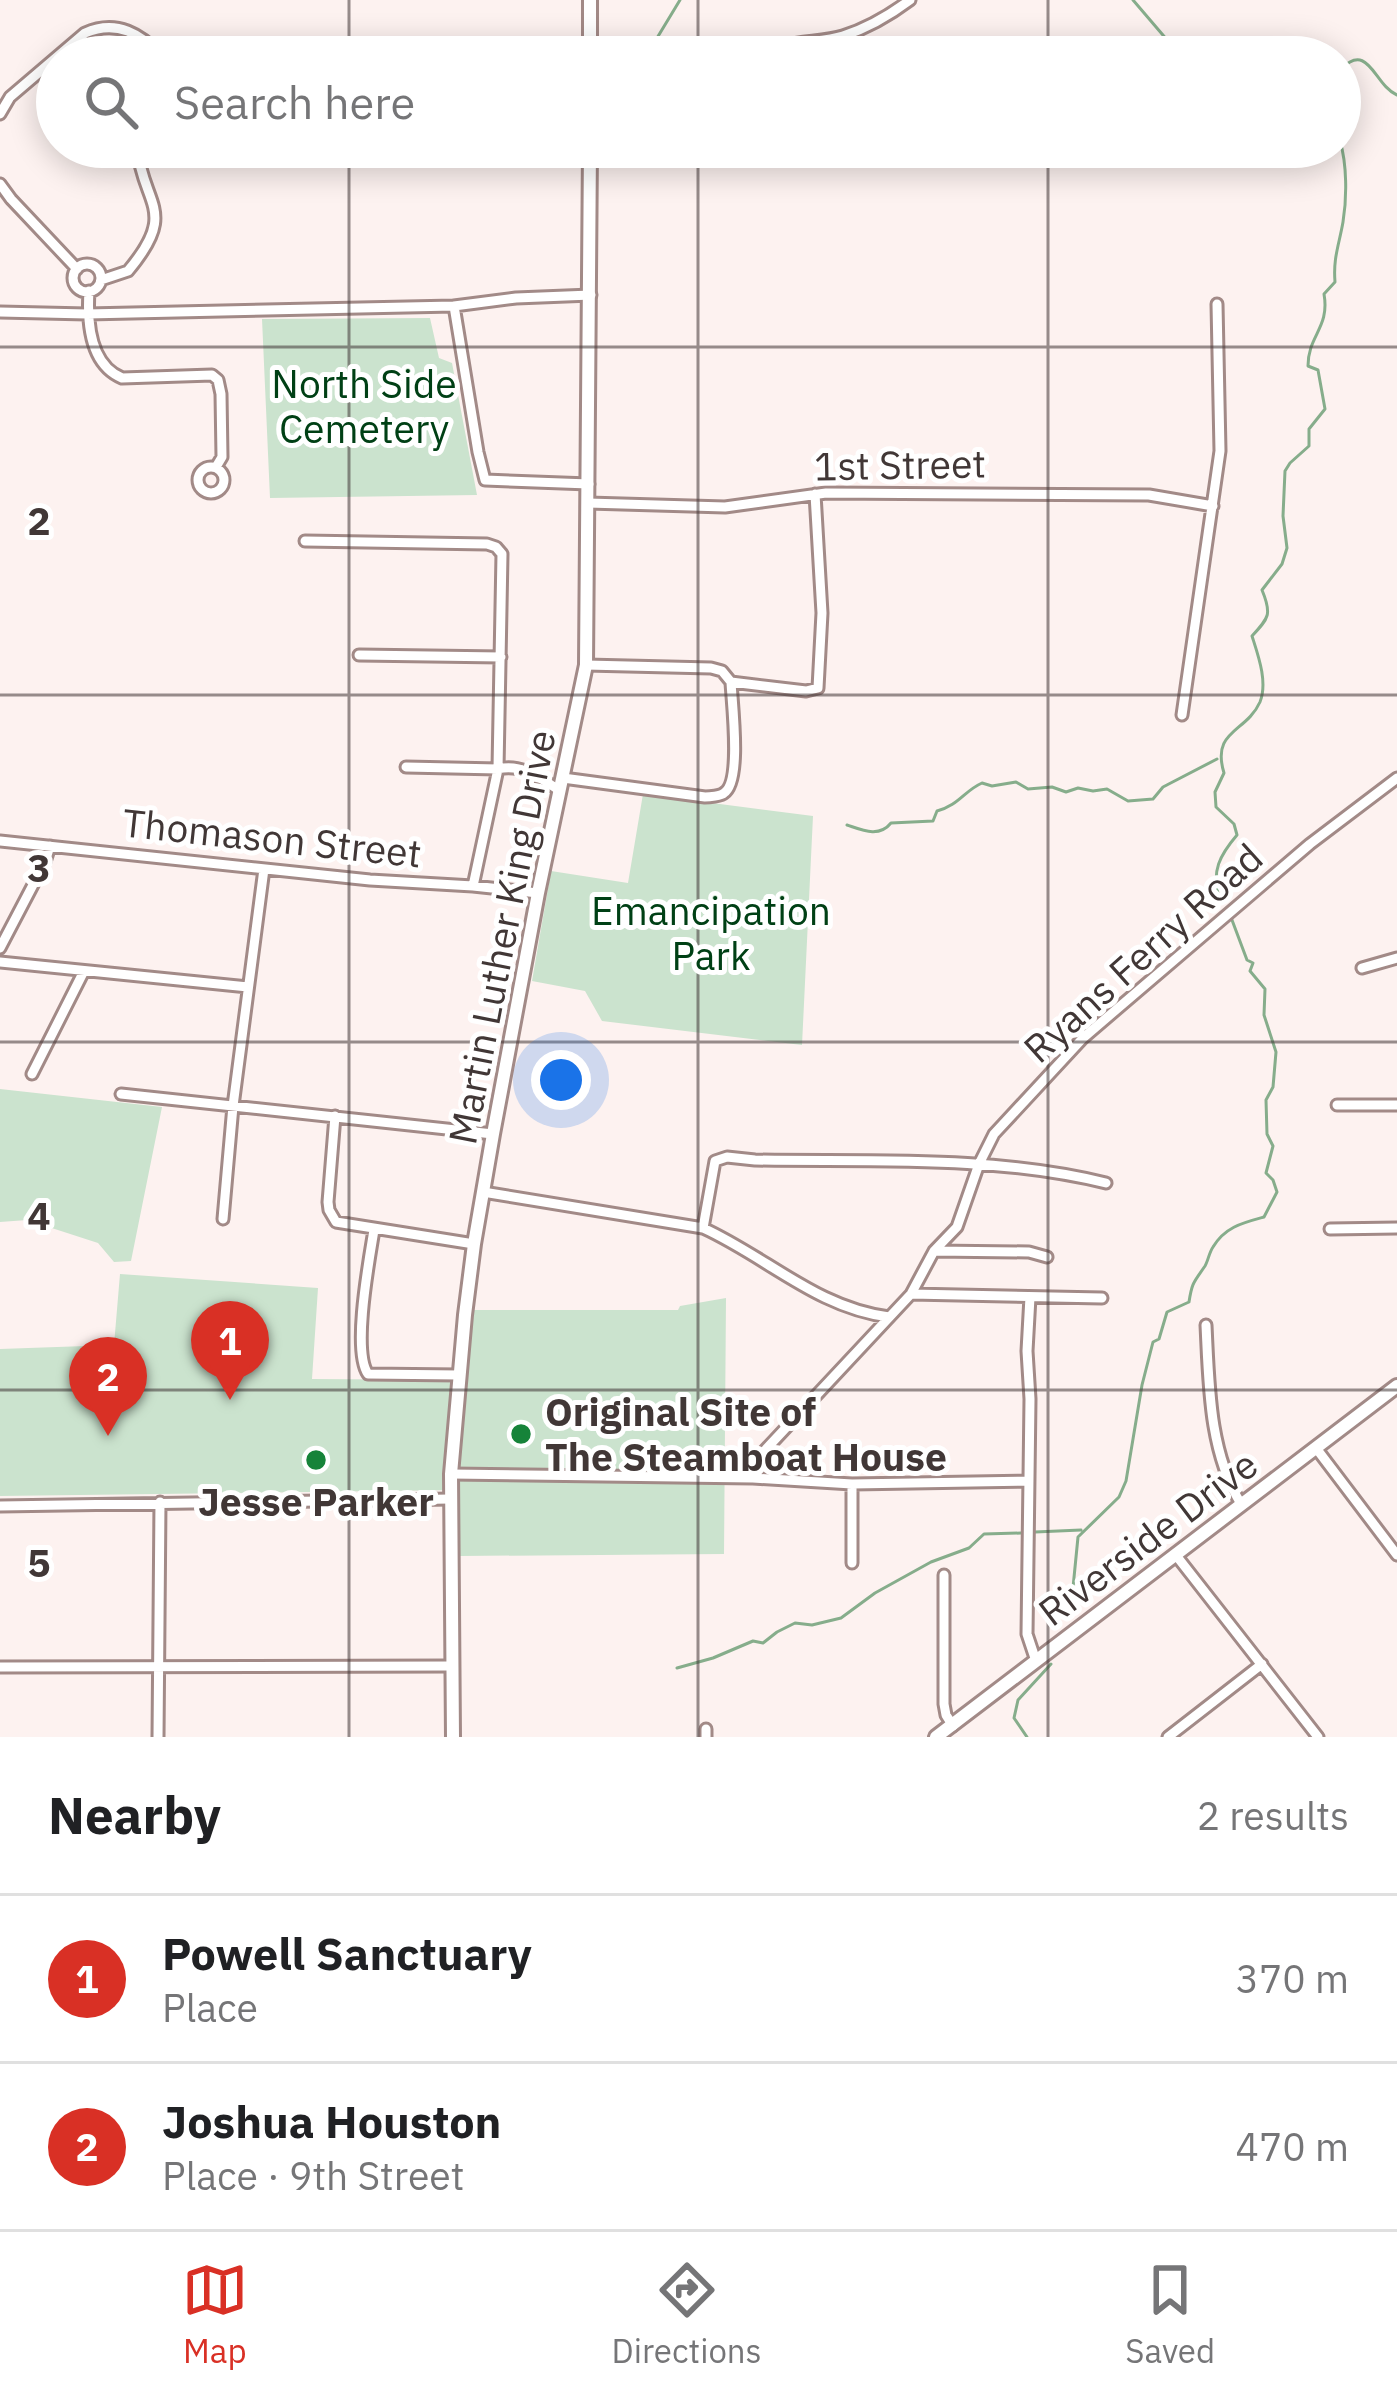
<!DOCTYPE html>
<meta charset="utf-8">
<style>
:root{--surface:#fff;--page:#f2f2f2;--text:#202124;--muted:#757577;--line:#e0e0e0;--accent:#d93025}
body{margin:0;font-family:"IBM Plex Sans",sans-serif;background:var(--page);color:var(--text)}
.you{position:absolute;left:561px;top:1080px;width:42px;height:42px;margin:-30px;border:9px solid #fff;border-radius:50%;background:#1a73e8;box-shadow:0 0 0 18px #1a73e833}
.badge{display:grid;place-items:center;width:78px;height:78px;border-radius:50%;background:var(--accent);color:#fff;font-size:39px;font-weight:700}
.pin{position:absolute;translate:-50% -99px;filter:drop-shadow(0 3px 6px #0008)}
.pin::after{content:'';position:absolute;top:63px;width:42px;height:36px;background:inherit;clip-path:polygon(0 0,100% 0,50% 100%)}
.list{margin:0;padding:0;list-style:none}
h2{display:flex;justify-content:space-between;align-items:center;height:156px;margin:0;padding:0 48px;font-size:51px}
h2 small{font-size:39px;font-weight:400;color:var(--muted)}
.list li{display:grid;grid-template-columns:78px 1fr auto;gap:36px;align-items:center;box-sizing:border-box;height:168px;padding:0 48px;border-top:3px solid var(--line)}
.list b{display:block;font-size:45px;white-space:nowrap}
.list p{margin:0;font-size:39px;white-space:nowrap;color:var(--muted)}
.list em{font-size:39px;font-style:normal;color:var(--muted)}
.icon{flex:none;width:66px;height:66px;fill:none;stroke:currentColor;stroke-width:2;stroke-linecap:round;stroke-linejoin:round}
.map{position:relative;flex:none;width:1397px;height:1737px;overflow:hidden}
.search{position:absolute;background:var(--surface);box-shadow:0 6px 30px #0003;left:36px;right:36px;top:36px;height:132px;display:flex;align-items:center;gap:30px;box-sizing:border-box;padding:0 42px;border-radius:66px;color:var(--muted);font-size:45px}
.sheet{height:492px;background:var(--surface)}
nav{display:flex;justify-content:space-around;align-items:center;box-sizing:border-box;height:168px;border-top:3px solid var(--line);background:var(--surface);font-size:33px;color:var(--muted)}
nav a{display:grid;justify-items:center;gap:6px}
nav .on{color:var(--accent)}
.map>svg:first-child{display:block}
.green{fill:#cbe3ce}
.lines{fill:none;stroke-linecap:round;stroke-linejoin:round}
.stream{stroke:#86ad8b;stroke-width:3}
.street-casing{stroke:#a28a87;stroke-width:15}
.secondary-casing{stroke:#a28a87;stroke-width:18}
.street{stroke:#fff;stroke-width:9}
.secondary{stroke:#fff;stroke-width:12}
.grid{fill:none;stroke:#413736;stroke-width:3;stroke-opacity:0.55}
.poi-dot{fill:#168339;stroke:#fff;stroke-width:4.5}
.labels{text-anchor:middle;stroke-width:10;stroke-linejoin:round;paint-order:stroke}
.park-label{font-size:39px;fill:#004015;stroke:#fff}
.street-label{font-size:39px;fill:#413736;stroke:#fff}
.poi-label{font-size:39px;font-weight:bold;fill:#413736;stroke:#fff;text-anchor:start}
.grid-label{font-size:39px;text-anchor:middle;font-weight:bold;fill:#413736;stroke:#fff;stroke-width:10;stroke-linejoin:round;paint-order:stroke}
</style>
<div class="map">
<svg width="1397" height="1737" viewBox="0 0 1397 1737">
<rect width="100%" height="100%" fill="#fdf2f0"/>
<path class="green" d="M430,318L439,358L452,363L477,495L270,498L262,319Z
M643,794L813,816L802,1045L602,1021L585,991L532,981L551,871L628,883Z
M0,1089L162,1107L131,1261L114,1262L98,1243L27,1220L0,1222Z
M120,1274L318,1288L312,1379L466,1380L474,1310H678L680,1306L726,1298L724,1554L460,1556L459,1490L0,1496V1349L114,1345Z"/>
<g class="lines">
<path class="stream" d="M1133,0L1168,41L1181,46L1188,42L1197,43L1212,57
M652,57L657,38L680,0
M1340,78L1341,69C1369,41 1374,85 1397,95
M1340,102L1346,116L1340,127
M847,825C862,830 879,838 891,823L933,821L937,811C959,805 964,791 982,783L992,786L1016,782L1028,789L1052,787L1066,792L1078,788L1093,791L1107,789L1128,801L1153,799L1163,787L1217,759
M1219,898C1211,871 1220,855 1237,835L1234,824L1216,807L1215,792L1224,773C1211,730 1246,733 1260,702C1268,682 1258,655 1252,636C1269,618 1272,614 1262,590L1282,564L1287,548L1283,516L1285,471L1290,463L1309,446V429L1325,409L1318,370L1308,366C1308,335 1330,328 1324,294L1335,282C1333,258 1339,245 1343,222C1347,198 1347,164 1340,141
M1035,1532L1081,1530
M1070,1618L1078,1537L1119,1497L1126,1481L1142,1385L1153,1342L1159,1339L1167,1312L1189,1302C1192,1282 1194,1282 1205,1266C1208,1261 1209,1253 1213,1247C1225,1227 1242,1223 1264,1217L1277,1192L1273,1180L1266,1173L1273,1146L1267,1134L1266,1100L1273,1087L1276,1052L1264,1015L1265,989L1250,971L1253,963L1247,960L1232,920
M677,1668L713,1658L753,1641L763,1643L777,1632L795,1623L812,1625L841,1618L875,1593L931,1562L969,1548L984,1534L1021,1533
M1027,1737L1014,1718L1018,1700L1051,1664"/>
<defs>
<path id="street" d="M762,57C781,39 818,44 843,36C868,28 890,15 910,0
M0,114L10,97L85,33C117,19 141,34 163,57
M0,184L11,199L77,269
M73 278a14 14 0 1 1 28 0a14 14 0 1 1-28 0Z
M101,280L128,271C179,210 143,206 137,147
M89,291C87,322 89,364 122,378L212,375L218,380L221,394L222,457L216,467
M454,306L478,452L485,480L589,484
M0,312L87,314L454,306L516,298L591,295
M198 480a13 13 0 1 1 26 0a13 13 0 1 1-26 0Z
M588,503L725,507L826,493L1149,495L1213,506
M305,541L487,544L496,547L502,554L498,769L473,886
M359,655L501,657
M586,665L711,668L722,671L731,682L806,691L818,688L822,613L815,494
M1182,715L1220,451L1217,304
M406,767L498,769C521,763 541,778 560,791
M563,778L705,797C709,797 721,796 724,793C742,782 732,704 731,682
M0,841L370,880L473,886L538,893
M0,948L45,862L50,846
M0,962L248,987
M1362,968L1397,958
M32,1074L84,971
M121,1094L493,1134
M1337,1105H1397
M335,1116L328,1202L329,1210L336,1222L474,1244
M483,1192L703,1228C767,1257 817,1308 889,1317
M223,1219L233,1106L264,869
M703,1228L715,1161L727,1157L755,1160C871,1162 992,1155 1106,1183
M1330,1229L1397,1228
M374,1230C369,1261 352,1351 368,1374L459,1375
M934,1251L1029,1252L1047,1257
M911,1294L1102,1298
M1030,1297L1027,1351L1030,1399L1027,1634L1036,1661
M1206,1325C1209,1386 1209,1451 1241,1504
M1316,1448L1397,1555
M451,1474L753,1478L852,1484L1029,1481
M739,1478L911,1294L934,1251L957,1227L979,1164L994,1134L1083,1038L1310,844L1397,778
M0,1506L451,1499
M1175,1554L1318,1737
M852,1563V1484
M944,1575V1704L946,1715L953,1726
M0,1667L452,1666
M706,1729V1737
M158,1737L160,1502
M1168,1737L1262,1664"/>
<path id="secondary" d="M590,0V57
M453,1737L451,1474L465,1315L474,1244L493,1134L538,893L586,665L590,147
M936,1737L1397,1386"/>
</defs>
<use href="#street" class="street-casing"/>
<use href="#secondary" class="secondary-casing"/>
<use href="#street" class="street"/>
<use href="#secondary" class="secondary"/>
</g>
<path class="grid" d="M349,0V57M698,0V57M1048,0V57M349,147V1737M698,147V1737M1048,147V1737M0,347H1397M0,695H1397M0,1042H1397M0,1390H1397"/>
<g class="poi-dot">
<circle cx="521" cy="1434" r="12"/>
<circle cx="316" cy="1460" r="12"/>
</g>
<g class="labels">
<g class="park-label">
<text x="364" y="398">North Side<tspan x="364" dy="45">Cemetery</tspan></text>
<text x="711" y="925">Emancipation<tspan x="711" dy="45">Park</tspan></text>
</g>
<g class="street-label">
<text transform="translate(900 465) rotate(-1)" y="14">1st Street</text>
<text transform="translate(272 838) rotate(6)" y="14">Thomason Street</text>
<text transform="translate(502 937) rotate(-79)" y="14">Martin Luther King Drive</text>
<text transform="translate(1143 953) rotate(-42)" y="14">Ryans Ferry Road</text>
<text transform="translate(1148 1538) rotate(-37)" y="14">Riverside Drive</text>
</g>
<g class="poi-label">
<text x="545" y="1426">Original Site of<tspan x="545" dy="45">The Steamboat House</tspan></text>
<text x="316" y="1516" text-anchor="middle">Jesse Parker</text>
</g>
</g>
<g class="grid-label">
<text x="39" y="535">2</text>
<text x="39" y="882">3</text>
<text x="39" y="1230">4</text>
<text x="39" y="1577">5</text>
</g>
</svg>
<div class="you"></div>
<div class="pin badge" style="left:230px;top:1400px">1</div>
<div class="pin badge" style="left:108px;top:1436px">2</div>
<div class="search"><svg class="icon" aria-label="search" viewBox="0 0 24 24"><circle cx="10" cy="10" r="6"/><path d="M15 15l6 6"/></svg>Search here</div>
</div>
<section class="sheet">
<h2>Nearby<small>2 results</small></h2>
<ul class="list">
<li><span class="badge">1</span><div><b>Powell Sanctuary</b><p>Place</p></div><em>370 m</em></li>
<li><span class="badge">2</span><div><b>Joshua Houston</b><p>Place · 9th Street</p></div><em>470 m</em></li>
</ul>
</section>
<nav>
<a class="on"><svg class="icon" aria-label="map" viewBox="0 0 24 24"><path d="M3 6l6-2 6 2 6-2v14l-6 2-6-2-6 2zM9 4v14M15 6v14"/></svg>Map</a>
<a><svg class="icon" aria-label="directions" viewBox="0 0 24 24"><path d="M12 3l9 9-9 9-9-9zM9 14v-3h6M13 9l2 2-2 2"/></svg>Directions</a>
<a><svg class="icon" aria-label="saved" viewBox="0 0 24 24"><path d="M7 4h10v16l-5-4-5 4z"/></svg>Saved</a>
</nav>
